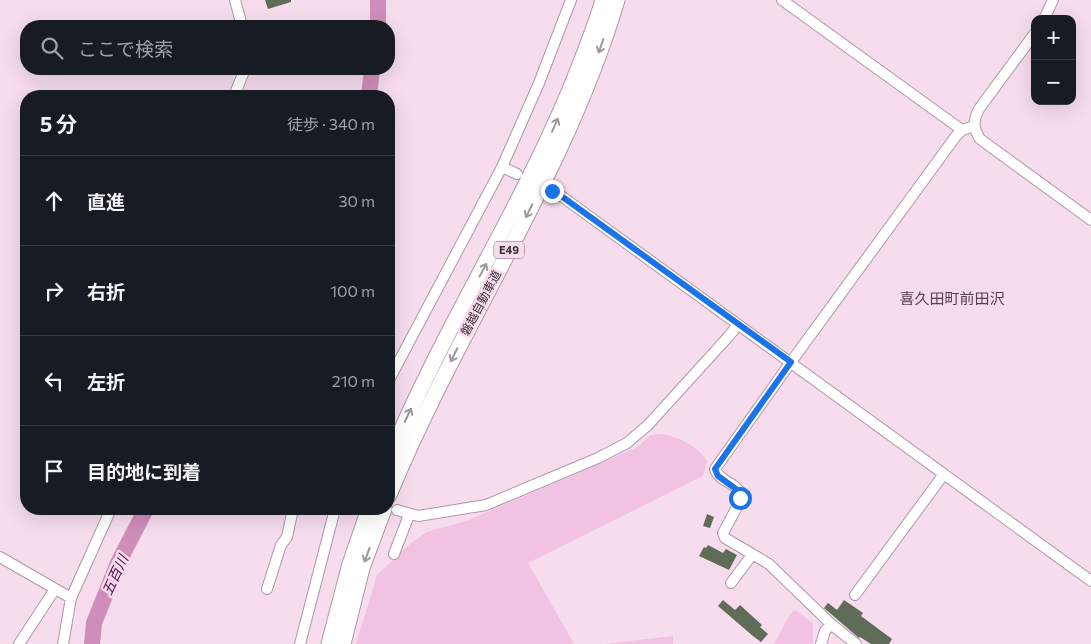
<!DOCTYPE html>
<html lang="ja">
<meta charset="utf-8">
<style>
:root{--surface:#171b24;--page:#242831;--text:#f1f3f6;--muted:#9ea1a6;--line:#363941}
body{margin:0;font-family:Commissioner,"Noto Sans JP",sans-serif;background:var(--page);color:var(--text)}
.controls{position:absolute;right:15px;top:15px;display:grid;overflow:hidden;border-radius:10px;box-shadow:0 5px 20px #0002}
.controls button{width:45px;height:45px;display:grid;place-items:center;padding:0;border:0;border-bottom:1px solid var(--line);background:var(--surface);color:var(--text);font:25px sans-serif}
.stop{position:absolute;width:15px;height:15px;margin:-11px;border:4px solid #1a73e8;border-radius:50%;background:#fff}
.stop.end{background:#1a73e8;border-color:#fff;box-shadow:0 1px 5px #0008}
.list{margin:0;padding:0;list-style:none}
h2{display:flex;justify-content:space-between;align-items:center;height:65px;margin:0;padding:0 20px;font-size:21px}
h2 small{font-size:16px;font-weight:400;color:var(--muted)}
.list li{display:grid;grid-template-columns:32px 1fr auto;gap:15px;align-items:center;box-sizing:border-box;height:90px;padding:0 20px;border-top:1px solid var(--line)}
.list b{display:block;font-size:19px;white-space:nowrap}
.list em{font-size:16px;font-style:normal;color:var(--muted)}
.icon{flex:none;width:28px;height:28px;fill:none;stroke:currentColor;stroke-width:2;stroke-linecap:round;stroke-linejoin:round}
.map{position:relative;flex:none;width:1091px;height:644px;overflow:hidden}
.search{position:absolute;background:var(--surface);box-shadow:0 5px 20px #0002;left:20px;top:20px;width:375px;height:55px;display:flex;align-items:center;gap:12px;box-sizing:border-box;padding:0 18px;border-radius:20px;color:var(--muted);font-size:19px}
.panel{position:absolute;background:var(--surface);box-shadow:0 5px 20px #0002;left:20px;top:90px;width:375px;height:425px;border-radius:20px}
.map>svg:first-child{display:block}
.green{fill:#f1c2e1}
.lines{fill:none;stroke-linecap:round;stroke-linejoin:round}
.river{stroke:#cf8dba;stroke-width:16}
.building{fill:#5f6c58}
.minor-casing{stroke:#af97a6;stroke-width:12}
.highway-casing{stroke:#af97a6;stroke-width:17}
.minor{stroke:#fff;stroke-width:10}
.highway{stroke:#fff;stroke-width:15}
.oneway{stroke:#9d989b}
.route{stroke:#1a73e8;stroke-width:6}
.labels{text-anchor:middle;stroke-width:5;stroke-linejoin:round;paint-order:stroke}
.shield{fill:#f6dced;stroke:#73646e;stroke-width:1}
.shield-label{font-size:11px;font-weight:bold;fill:#3b3137}
.street-label{font-size:12px;fill:#3b3137;stroke:#f6dced}
.water-label{font-size:14px;font-style:italic;fill:#580847;stroke:#f6dced}
.quarter-label{font-size:15px;fill:#574250;stroke:#f6dced}
</style>
<div class="map">
<svg width="1091" height="644" viewBox="0 0 1091 644">
<rect width="100%" height="100%" fill="#f6dced"/>
<path class="green" d="M660,434C678,436 698,446 707,461L703,476L528,563L574,644H356L377,575L411,543L427,532L469,520L638,447L650,435Z
M795,610L813,623V644H774L788,618Z
M673,636V644H605Z"/>
<g class="lines">
<path class="river" d="M378,0V26
M369,96L372,69
M92,644L94,623L118,563L146,509"/>
</g>
<path class="building" d="M265,0H291V2L268,9Z
M707,514L714,517L710,528L703,526Z
M708,545L723,553L726,549L737,555L729,570L699,556L704,547L706,548Z
M723,600L735,610L740,605L762,625L760,627L768,634L761,642L753,636L718,606Z
M844,600L863,613L861,616L892,639L889,644H871L860,637L859,638L824,608L828,603L837,610Z"/>
<g class="lines">
<defs>
<path id="minor" d="M235,0L242,26
M782,0L962,130
M1044,19L1053,0
M1035,33L979,109C973,120 973,128 980,139L1091,220
M234,96L245,69
M502,167L517,174
M552,191L564,198L1091,581
M389,380L502,167L539,83L571,0
M397,510L418,516L486,505L598,458L627,443L648,425L728,337L738,325
M394,554L409,515
M0,557L71,598
M731,583L752,555
M267,589L281,545L287,537L293,509
M855,595L944,474
M19,644L55,589
M63,644L71,598L111,509
M300,644L335,509
M821,644L825,631L831,624
M856,644L831,624L769,564L725,538L723,533L737,507L741,494C736,482 719,482 715,469L791,362L956,136L962,130L974,126"/>
<path id="highway" d="M389,459C441,333 516,218 569,92C581,62 594,31 603,0
M389,495C458,327 565,175 617,0
M329,644L350,564L369,509
M343,644L362,568L384,509"/>
</defs>
<use href="#minor" class="minor-casing"/>
<use href="#highway" class="highway-casing"/>
<use href="#minor" class="minor"/>
<use href="#highway" class="highway"/>
</g>
<defs><path id="oneway-shaft" d="M-6 0H5M1.5-3L5.5 0L1.5 3" fill="none" stroke-width="1.6" stroke-linecap="round" stroke-linejoin="round" transform="scale(1.25)"/></defs>
<g class="oneway">
<use href="#oneway-shaft" transform="translate(601 46) rotate(109)"/>
<use href="#oneway-shaft" transform="translate(555 125) rotate(-66)"/>
<use href="#oneway-shaft" transform="translate(529 211) rotate(116)"/>
<use href="#oneway-shaft" transform="translate(483 270) rotate(-62)"/>
<use href="#oneway-shaft" transform="translate(454 355) rotate(117)"/>
<use href="#oneway-shaft" transform="translate(408 415) rotate(-65)"/>
<use href="#oneway-shaft" transform="translate(367 555) rotate(110)"/>
</g>
<g class="lines">
<path class="route" d="M552,191L564,198L791,362L715,469L718,476L740,492V498"/>
</g>
<g class="labels">
<rect class="shield" x="494" y="241.5" width="30" height="17" rx="4"/>
<g class="shield-label">
<text x="509" y="254">E49</text>
</g>
<g class="street-label">
<text transform="translate(481 303) rotate(-62)" y="4">磐越自動車道</text>
</g>
<g class="water-label">
<text transform="translate(115 575) rotate(-65)" y="5">五百川</text>
</g>
<g class="quarter-label">
<text x="952" y="304">喜久田町前田沢</text>
</g>
</g>
</svg>
<div class="controls">
<button>+</button>
<button>−</button>
</div>
<div class="stop" style="left:740px;top:498px"></div>
<div class="stop end" style="left:552px;top:191px"></div>
<div class="search"><svg class="icon" aria-label="search" viewBox="0 0 24 24"><circle cx="10" cy="10" r="6"/><path d="M15 15l6 6"/></svg>ここで検索</div>
<section class="panel">
<h2>5 分<small>徒歩 · 340 m</small></h2>
<ul class="list">
<li><svg class="icon" aria-label="ahead" viewBox="0 0 24 24"><path d="M12 20V5M6 11l6-6 6 6"/></svg><div><b>直進</b></div><em>30 m</em></li>
<li><svg class="icon" aria-label="right" viewBox="0 0 24 24"><path d="M7 20v-9h11M14 6l5 5-5 5"/></svg><div><b>右折</b></div><em>100 m</em></li>
<li><svg class="icon" aria-label="left" viewBox="0 0 24 24"><path d="M17 20v-9H6M10 6l-5 5 5 5"/></svg><div><b>左折</b></div><em>210 m</em></li>
<li><svg class="icon" aria-label="arrive" viewBox="0 0 24 24"><path d="M6 21V4h12l-3 4 3 4H6"/></svg><div><b>目的地に到着</b></div></li>
</ul>
</section>
</div>
